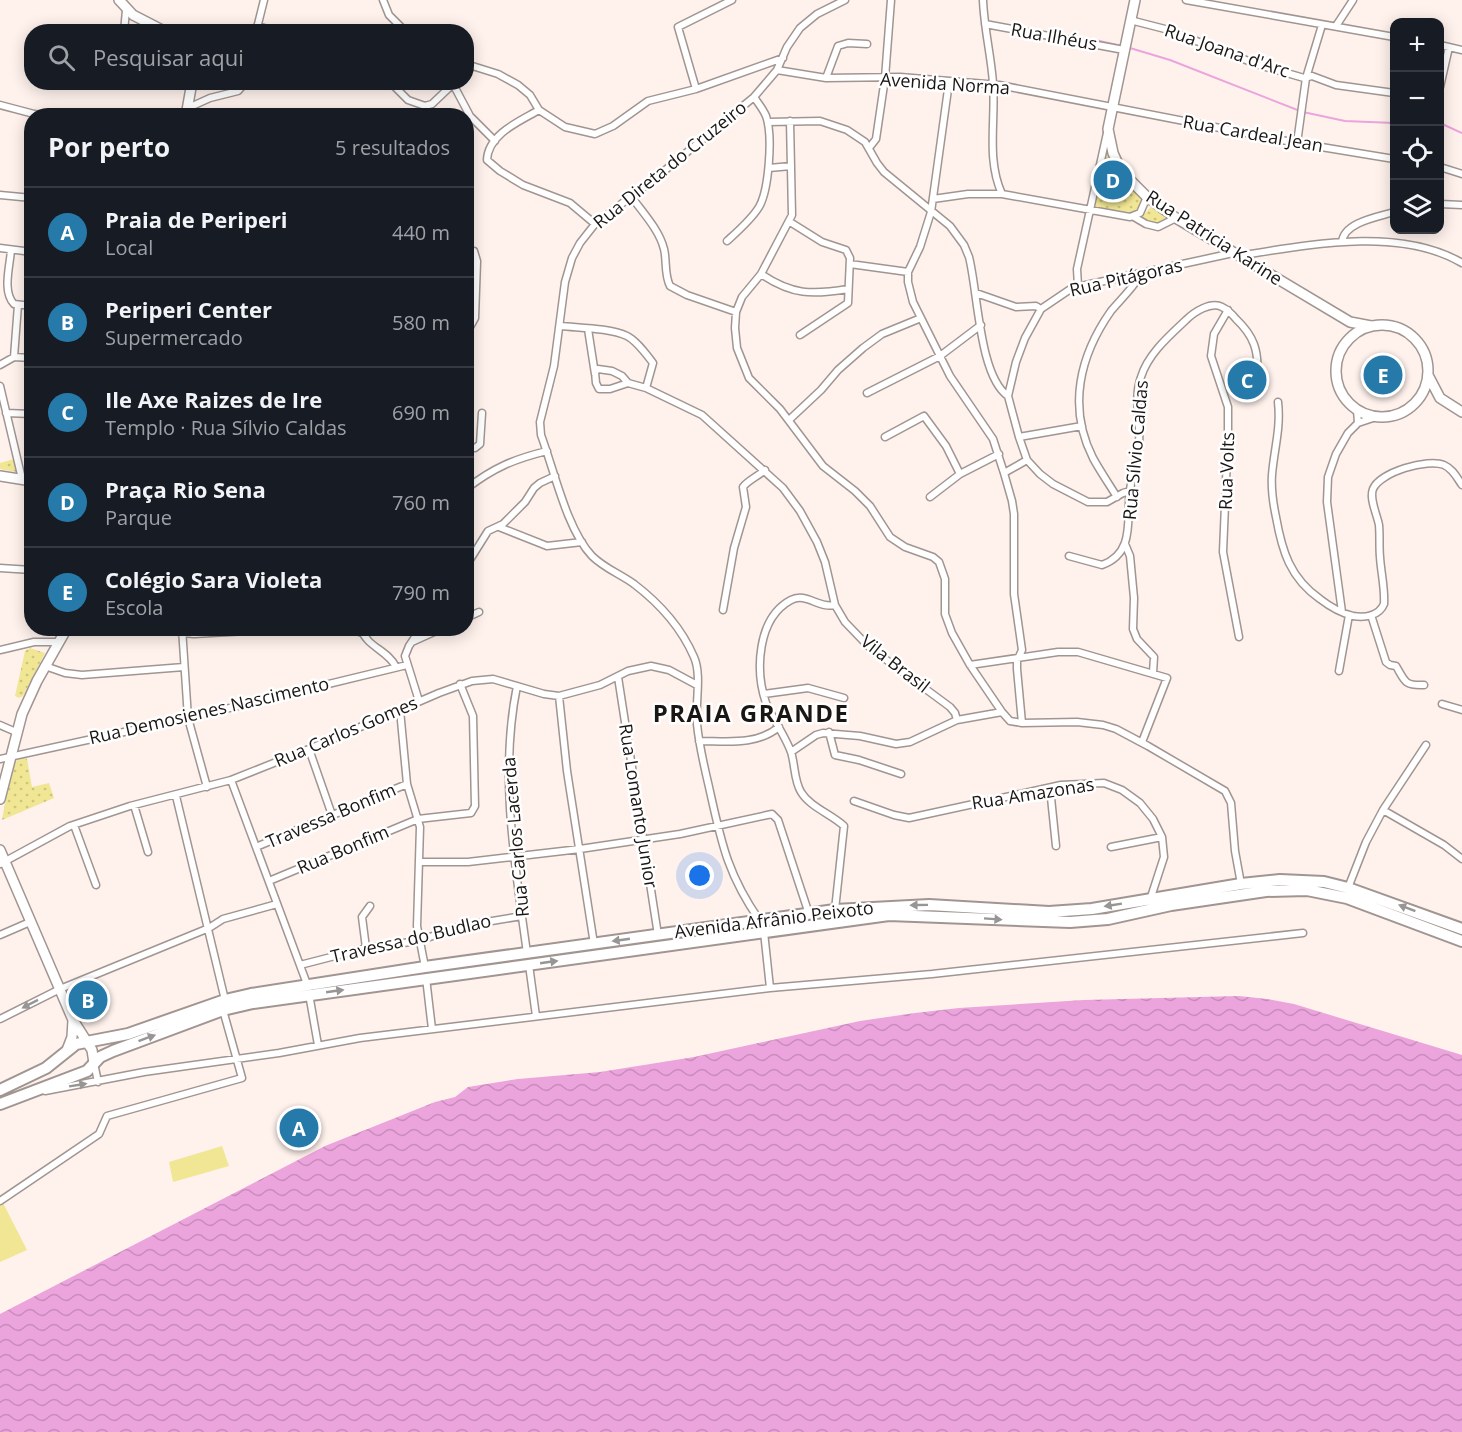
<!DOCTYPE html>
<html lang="pt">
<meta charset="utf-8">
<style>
:root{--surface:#171b24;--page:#242831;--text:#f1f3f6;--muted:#9ea1a6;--line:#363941;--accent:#267aaa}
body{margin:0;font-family:"Open Sans",sans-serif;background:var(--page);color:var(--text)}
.controls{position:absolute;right:18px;top:18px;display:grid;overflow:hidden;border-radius:12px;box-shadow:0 3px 15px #0003}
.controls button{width:54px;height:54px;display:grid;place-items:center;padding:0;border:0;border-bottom:2px solid var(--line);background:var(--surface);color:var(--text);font:30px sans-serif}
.you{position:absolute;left:700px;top:876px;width:21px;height:21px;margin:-15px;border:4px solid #fff;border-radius:50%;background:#1a73e8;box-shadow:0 0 0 9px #1a73e833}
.badge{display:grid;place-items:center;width:39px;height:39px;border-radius:50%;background:var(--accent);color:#fff;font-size:20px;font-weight:700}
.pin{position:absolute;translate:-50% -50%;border:3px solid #fff;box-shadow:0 2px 6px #0006}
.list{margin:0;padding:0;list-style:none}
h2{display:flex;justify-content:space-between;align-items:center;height:78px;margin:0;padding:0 24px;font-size:26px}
h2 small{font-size:20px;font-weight:400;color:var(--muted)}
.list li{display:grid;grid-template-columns:39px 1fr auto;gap:18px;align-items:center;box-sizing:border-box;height:90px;padding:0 24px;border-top:2px solid var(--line)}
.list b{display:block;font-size:22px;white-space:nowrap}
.list p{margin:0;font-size:20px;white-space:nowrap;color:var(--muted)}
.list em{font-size:20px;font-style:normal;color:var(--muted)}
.icon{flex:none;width:33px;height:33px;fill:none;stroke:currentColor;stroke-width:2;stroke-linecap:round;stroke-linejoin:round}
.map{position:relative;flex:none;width:1462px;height:1432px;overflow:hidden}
.search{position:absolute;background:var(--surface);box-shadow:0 3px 15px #0003;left:24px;top:24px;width:450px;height:66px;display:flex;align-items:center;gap:15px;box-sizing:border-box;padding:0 21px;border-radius:24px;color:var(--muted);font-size:22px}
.panel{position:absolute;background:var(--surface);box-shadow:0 3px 15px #0003;left:24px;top:108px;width:450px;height:528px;border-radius:24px}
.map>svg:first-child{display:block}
.grass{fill:url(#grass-dots)}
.garden{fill:#f0e693}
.water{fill:url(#water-waves)}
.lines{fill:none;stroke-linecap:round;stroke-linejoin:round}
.stream{stroke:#eba4dc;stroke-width:2}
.street-casing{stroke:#a19591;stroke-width:9}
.secondary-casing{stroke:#a19591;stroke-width:12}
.primary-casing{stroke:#a19591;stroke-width:14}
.street{stroke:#fff;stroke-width:6}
.secondary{stroke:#fff;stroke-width:9}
.primary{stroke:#fff;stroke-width:10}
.oneway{fill:#989695}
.labels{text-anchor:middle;stroke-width:5;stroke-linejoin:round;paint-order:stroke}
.street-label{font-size:18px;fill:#1a1614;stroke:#fff}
.district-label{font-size:24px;font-weight:bold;letter-spacing:1.5px;fill:#1a1614;stroke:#fff}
</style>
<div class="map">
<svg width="1462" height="1432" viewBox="0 0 1462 1432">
<defs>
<pattern id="grass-dots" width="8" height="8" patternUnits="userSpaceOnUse" patternTransform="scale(1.5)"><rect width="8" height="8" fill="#f0e693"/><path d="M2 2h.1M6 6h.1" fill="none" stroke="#cdc57e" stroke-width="1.8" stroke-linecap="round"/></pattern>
<pattern id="water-waves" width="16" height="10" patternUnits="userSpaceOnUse" patternTransform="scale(1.5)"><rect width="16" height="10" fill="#eba4dc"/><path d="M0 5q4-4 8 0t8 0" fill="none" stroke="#c98cbc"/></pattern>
</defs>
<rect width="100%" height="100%" fill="#fff2ed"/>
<path class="grass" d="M1105,150L1110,151L1142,198L1139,209L1131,212L1095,209Z
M1151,207C1158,208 1164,211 1165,219L1157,224L1140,218Z
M14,459L17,472L0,469V463Z
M30,648L45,653L23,696L19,698L15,696L25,651Z
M24,757L27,759L32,787L49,783L54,798L2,820L12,763Z"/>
<path class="garden" d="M222,1146L229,1166L173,1182L169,1162Z
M2,1201L27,1250L0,1262V1203Z"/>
<path class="water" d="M1239,996L1267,999L1294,1004L1462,1055V1432H0V1314L325,1146L435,1102L455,1097L468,1087L518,1079L600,1072L694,1057L860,1021L915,1013L959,1008L1084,1000Z"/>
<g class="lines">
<path class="stream" d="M1086,38L1122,46
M1130,48L1170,60L1300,111
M1303,112L1345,121L1394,123
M1440,123L1462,133"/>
<defs>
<path id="street" d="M383,0L389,15L406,32
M983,0C984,28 991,55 993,83C996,120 986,159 1002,194
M1186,0L1394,37
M1130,20L1165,29L1259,65L1304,78L1312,76L1336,85L1394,93
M985,24L1124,50
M257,26L276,31L295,32
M1336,26L1353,0
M124,32L126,10
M256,32L264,0
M1440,45L1462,50
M466,64L498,74L518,85L530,95L539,110L565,127L595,134L613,126L648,101L696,89L783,58
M777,70L826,78L900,77L999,85L1297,143L1394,159
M826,78L838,46L848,43L867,44
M390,82L408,100L425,106L432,104L453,84L470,116L495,141
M949,82L931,212L920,247L908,272V282L913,302L950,376L993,439L1004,473L1012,501L1014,514V594L1022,650L1017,661V669L1022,723
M1440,87L1449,47
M696,89L678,27L732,0
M0,105L34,114L51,116
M188,108L210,98L238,91L246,82
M539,110C520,121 488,134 487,160L500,171L523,185L570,203L595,224
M790,121L792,215L761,274L742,297L736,312L735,328L737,348L749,378L780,409L823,466L855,491L870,506L890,537L905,547L933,557L939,562L945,579V614L952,633L970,665L1002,712L1010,721L1022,723L1077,722L1103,725L1116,729L1148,746L1225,791L1231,803L1235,851L1241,884
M768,122L820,121L847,130L865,142L877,163L884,172L950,226L964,245L969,257C978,292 979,376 1008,396
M1297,143L1306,78L1322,25
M869,148L876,139L885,78L891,0
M1440,167L1462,174
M769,168L791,166
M0,195L32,198
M631,196C642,212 659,229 664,249C667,261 664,274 670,286L687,295L736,312
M933,199L968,194H1002L1130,217L1140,213L1147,197
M1440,204L1462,205
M1134,217L1146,224L1158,227L1176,218
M790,222L822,242L846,250L850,258L848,303L800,335
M727,241C738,231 751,220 759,207C769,190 773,135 766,116C763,109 758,103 754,97
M1342,242C1344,222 1378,217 1394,212
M0,248L32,252
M11,250C10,266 2,292 14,304L32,306
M466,251H474L477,261L475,318L466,334
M1238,256C1307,245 1399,226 1462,263
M850,264L908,272
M761,274C792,295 812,295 848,289
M1078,286L1077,269L1107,133
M976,293L1016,307L1036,306L1041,309
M1228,310L1214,334L1211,356L1228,407V434L1223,552L1239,637
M561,326C580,328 610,328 627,336C637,341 646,354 653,363L646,388L702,415L783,488L800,511L817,542L825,562L835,605L845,622L869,647L950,707L955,713L957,720
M588,329L595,374
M14,357L18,305
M0,365L14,357L32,358
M628,383L610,389H599L596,383L595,372L598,369L612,371L622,376L628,383L646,388
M0,386L22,479
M867,393L940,356L981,325
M1278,402C1281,429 1274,449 1272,475C1271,489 1273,503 1276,517C1282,551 1290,578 1320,599C1329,606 1341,613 1353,616C1365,618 1379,616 1384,604C1385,588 1381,573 1380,557C1379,547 1380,536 1379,525C1377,514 1369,499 1373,489C1380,472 1428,458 1444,465C1453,469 1457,478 1462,485
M1357,410L1358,423
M6,413L32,414
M789,420L821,390L838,370L863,348L882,334L921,318
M885,437L924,416L946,446L960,474
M1019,437L1082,426
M466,447L475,448L480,444L482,413
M1004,473L1027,460
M466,489C493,468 514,459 547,451
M1130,491L1123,493L1107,502H1088L1053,484L1040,474L1027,460L1019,437L1008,396L1016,362L1025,338L1041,309L1072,288L1233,253
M930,497L960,474L999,454
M1117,497C1109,484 1100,471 1093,458C1067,407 1080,355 1111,311C1118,302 1138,283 1139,275
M499,527L547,546L582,542
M1125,544L1130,556L1134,598L1133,629L1137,639L1154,657L1153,673
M1069,556L1102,565C1136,553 1126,518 1130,490C1132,475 1137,460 1139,445C1141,423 1133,398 1141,377C1148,354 1169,336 1186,320C1194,312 1211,301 1222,307C1228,310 1232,314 1236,319C1254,336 1259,351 1257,375
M466,566L488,531L503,524L525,502L534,488L540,483L555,476
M0,568L32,570
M835,605C819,609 806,592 791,600C757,618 755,671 766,703C773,720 785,735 791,752C795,764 794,781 801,792C810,807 831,814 844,826L835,910
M723,610L734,548L746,507L743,487C747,481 758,476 765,470
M1342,612L1327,502L1328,477L1336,454L1348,433L1358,423L1376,417
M1371,615L1386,662L1390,665L1396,666C1405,681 1404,686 1424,685
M466,618L479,612
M166,628L182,633L194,634L297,628
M182,628L188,718L207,787
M350,628L362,633
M361,628C366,647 388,650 396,667
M412,642L443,628
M0,650L34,642H58
M970,665L1058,652H1078L1167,678L1142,742
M45,666L65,673L82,675L184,667
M1339,671L1349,615
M618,677L658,935
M517,686C499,775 515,865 527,953
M764,694L808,688L844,698
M559,696L567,771L594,944
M419,701L405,656L409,646L421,628
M1442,704L1462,710
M400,710L407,784L420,827L417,926L425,967
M0,725L16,732
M829,732L835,755L859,760L901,774
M699,741C726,741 756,746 779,727
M309,749L332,815
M791,752L816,735L823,733L860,736L896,744L910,742L957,720L1002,712
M0,759L188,718L407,665
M231,780L307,984
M1050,788L1056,846
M176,796L225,1000
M854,801L894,815L909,818L1061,785L1104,783L1122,790L1140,803L1153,819L1162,837L1164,857L1150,900
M134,805L148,852
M1383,810L1444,845L1462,859
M74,825L96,885
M256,847L407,784
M1111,847L1162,837
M419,862H468L580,849L680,834L772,814L778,820L809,914
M0,864L70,826L130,806L231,780L309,749L439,693L472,681L493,679L544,694L559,696L600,685L628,671L651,666L669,670L697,685
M269,881L418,819L471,813L475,806L473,716L460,684
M1348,888L1366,842L1383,810L1426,745
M760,921C727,874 721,841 709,787C704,766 699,745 697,724C695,703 702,675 694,657C681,627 659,603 634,584C620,574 604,568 592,556C567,530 554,470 541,435L540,422L554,366L565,282L572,258L580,243L595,224L658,176L754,97L777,70L787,47L800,28L817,14L845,0
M764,932L770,988
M0,935L30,922
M366,948L362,917L370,906
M300,965L366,948L418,941L462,926L522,916
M529,965L536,1016
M426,978L432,1029
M309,994L318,1045
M0,1019L60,989L209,928L223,919L277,904
M94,1063L98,1082
M45,1091L144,1072L279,1053L360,1038L770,988L932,974L1303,933
M0,1201L99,1134L107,1116L242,1078L223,1010"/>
<path id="secondary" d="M119,0L133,15L166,32
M1135,0L1108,129L1113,153L1121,171L1147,197L1176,218L1350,322L1371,326
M186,116L192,82
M1336 371a46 46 0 1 1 92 0a46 46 0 1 1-92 0Z
M1428,375L1440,398L1462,412
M0,476L32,481
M0,799L22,714L37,681L67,628
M0,850L73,1020L92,1050L94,1063
M67,1050L72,1037L73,1020"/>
<path id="primary" d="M0,1090L46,1068L76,1044L128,1034L225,1000L251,994L425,967L835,910L929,905L1049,912L1092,909L1241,884L1280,880L1324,882L1348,888L1462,929
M0,1104L87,1071L100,1057L113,1051L223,1010L253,1003L889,915L1070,922L1108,919L1171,905L1266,891L1307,890L1347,898L1462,941"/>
</defs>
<use href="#street" class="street-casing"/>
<use href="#secondary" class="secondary-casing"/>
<use href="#primary" class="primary-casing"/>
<use href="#street" class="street"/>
<use href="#secondary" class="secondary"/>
<use href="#primary" class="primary"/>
</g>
<defs><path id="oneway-solid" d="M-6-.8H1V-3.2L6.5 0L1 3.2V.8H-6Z" transform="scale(1.5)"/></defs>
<g class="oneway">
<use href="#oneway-solid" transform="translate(919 905) rotate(179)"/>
<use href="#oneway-solid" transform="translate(1113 905) rotate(171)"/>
<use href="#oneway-solid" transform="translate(1407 908) rotate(-159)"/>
<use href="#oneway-solid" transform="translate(993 919) rotate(4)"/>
<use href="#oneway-solid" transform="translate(621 940) rotate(172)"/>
<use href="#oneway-solid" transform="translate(549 962) rotate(-8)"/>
<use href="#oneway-solid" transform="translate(335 991) rotate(-8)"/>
<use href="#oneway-solid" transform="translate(30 1004) rotate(153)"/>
<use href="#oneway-solid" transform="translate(147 1038) rotate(-20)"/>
<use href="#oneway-solid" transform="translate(78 1085) rotate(-9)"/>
</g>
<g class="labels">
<g class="street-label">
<text transform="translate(1054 37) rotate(10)" y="6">Rua Ilhéus</text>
<text transform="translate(1227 51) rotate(19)" y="6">Rua Joana d'Arc</text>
<text transform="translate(945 84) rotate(4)" y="6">Avenida Norma</text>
<text transform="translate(1253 134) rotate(10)" y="6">Rua Cardeal Jean</text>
<text transform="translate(670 165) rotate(-39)" y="6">Rua Direta do Cruzeiro</text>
<text transform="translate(1214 238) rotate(33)" y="6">Rua Patricia Karine</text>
<text transform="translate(1126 278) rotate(-13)" y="6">Rua Pitágoras</text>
<text transform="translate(1136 450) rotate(-85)" y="6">Rua Sílvio Caldas</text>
<text transform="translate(1227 471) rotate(-88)" y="6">Rua Volts</text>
<text transform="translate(895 664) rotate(38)" y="6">Vila Brasil</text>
<text transform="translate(209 711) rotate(-13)" y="6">Rua Demosienes Nascimento</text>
<text transform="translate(346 732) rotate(-23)" y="6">Rua Carlos Gomes</text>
<text transform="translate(1033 794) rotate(-9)" y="6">Rua Amazonas</text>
<text transform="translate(638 806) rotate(81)" y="6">Rua Lomanto Junior</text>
<text transform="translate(331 816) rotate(-23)" y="6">Travessa Bonfim</text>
<text transform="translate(516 837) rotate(-95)" y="6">Rua Carlos Lacerda</text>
<text transform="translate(343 850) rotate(-23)" y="6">Rua Bonfim</text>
<text transform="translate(774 920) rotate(-7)" y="6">Avenida Afrânio Peixoto</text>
<text transform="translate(411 939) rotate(-13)" y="6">Travessa do Budlao</text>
</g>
<g class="district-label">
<text x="751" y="722">PRAIA GRANDE</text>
</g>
</g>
</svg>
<div class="controls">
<button>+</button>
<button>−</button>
<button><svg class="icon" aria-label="locate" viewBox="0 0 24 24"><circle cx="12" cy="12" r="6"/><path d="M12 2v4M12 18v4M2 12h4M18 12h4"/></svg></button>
<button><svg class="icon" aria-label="layers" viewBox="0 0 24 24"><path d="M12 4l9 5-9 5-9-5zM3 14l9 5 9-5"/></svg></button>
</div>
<div class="you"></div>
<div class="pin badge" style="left:299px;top:1128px">A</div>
<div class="pin badge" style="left:88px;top:1000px">B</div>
<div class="pin badge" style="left:1247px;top:380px">C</div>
<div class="pin badge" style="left:1113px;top:180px">D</div>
<div class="pin badge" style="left:1383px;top:375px">E</div>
<div class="search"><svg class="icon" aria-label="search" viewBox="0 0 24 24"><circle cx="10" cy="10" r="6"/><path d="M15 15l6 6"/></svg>Pesquisar aqui</div>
<section class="panel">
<h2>Por perto<small>5 resultados</small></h2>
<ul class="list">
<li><span class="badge">A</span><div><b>Praia de Periperi</b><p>Local</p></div><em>440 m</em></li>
<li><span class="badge">B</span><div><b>Periperi Center</b><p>Supermercado</p></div><em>580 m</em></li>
<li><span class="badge">C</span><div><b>Ile Axe Raizes de Ire</b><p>Templo · Rua Sílvio Caldas</p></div><em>690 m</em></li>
<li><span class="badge">D</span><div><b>Praça Rio Sena</b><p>Parque</p></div><em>760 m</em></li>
<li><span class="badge">E</span><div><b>Colégio Sara Violeta</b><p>Escola</p></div><em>790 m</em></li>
</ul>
</section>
</div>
